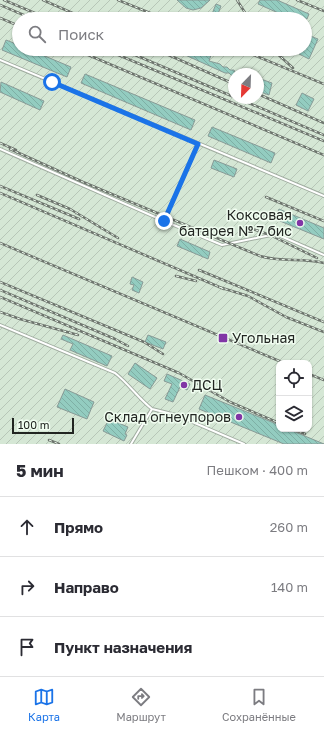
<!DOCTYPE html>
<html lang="ru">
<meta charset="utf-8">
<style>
:root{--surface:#fff;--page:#f2f2f3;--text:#2b2b33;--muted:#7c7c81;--line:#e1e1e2;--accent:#1a73e8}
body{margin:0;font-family:"Golos Text",sans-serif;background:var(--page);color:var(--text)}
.controls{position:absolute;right:12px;bottom:12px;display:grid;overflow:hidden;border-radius:8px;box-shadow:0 1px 3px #0004}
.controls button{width:36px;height:36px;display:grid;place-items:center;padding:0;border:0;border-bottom:1px solid var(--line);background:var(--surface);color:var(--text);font:20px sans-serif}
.compass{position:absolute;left:228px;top:68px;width:36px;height:36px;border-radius:50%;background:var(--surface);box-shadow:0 1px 3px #0004;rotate:203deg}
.scale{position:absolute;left:12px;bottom:10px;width:62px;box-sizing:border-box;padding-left:4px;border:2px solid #212521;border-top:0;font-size:11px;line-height:14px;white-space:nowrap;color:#212521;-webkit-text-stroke:3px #f0fdf0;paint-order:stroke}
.stop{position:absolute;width:12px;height:12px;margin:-9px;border:3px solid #1a73e8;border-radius:50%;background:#fff}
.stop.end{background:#1a73e8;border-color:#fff;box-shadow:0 1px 4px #0008}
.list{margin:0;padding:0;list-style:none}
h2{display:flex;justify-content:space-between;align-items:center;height:52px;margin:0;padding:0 16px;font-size:17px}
h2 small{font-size:13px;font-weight:400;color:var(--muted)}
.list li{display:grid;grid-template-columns:26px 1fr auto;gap:12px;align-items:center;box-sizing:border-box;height:60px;padding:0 16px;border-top:1px solid var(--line)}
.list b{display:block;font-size:15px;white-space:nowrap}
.list em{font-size:13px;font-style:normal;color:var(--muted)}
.icon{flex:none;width:22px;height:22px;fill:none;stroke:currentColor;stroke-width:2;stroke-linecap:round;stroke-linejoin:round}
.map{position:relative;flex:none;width:324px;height:444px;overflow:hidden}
.search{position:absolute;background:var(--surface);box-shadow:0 1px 3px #0004;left:12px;right:12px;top:12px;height:44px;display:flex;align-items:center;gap:10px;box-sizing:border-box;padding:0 14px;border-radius:22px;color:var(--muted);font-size:15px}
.sheet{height:232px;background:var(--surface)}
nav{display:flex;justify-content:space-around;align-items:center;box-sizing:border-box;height:56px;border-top:1px solid var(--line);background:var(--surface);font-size:11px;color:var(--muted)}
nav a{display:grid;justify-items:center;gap:2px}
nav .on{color:var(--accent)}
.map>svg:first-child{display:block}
.industrial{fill:url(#industrial-furrows);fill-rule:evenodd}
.building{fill:url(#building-back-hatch);stroke:#889a96}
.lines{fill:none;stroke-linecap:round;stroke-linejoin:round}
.lane-casing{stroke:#a1ada1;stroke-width:4}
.lane{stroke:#fff;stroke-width:2}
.rail-casing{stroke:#6d746d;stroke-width:2.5}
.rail{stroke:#f0fdf0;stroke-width:1;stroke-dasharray:3;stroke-linecap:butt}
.route{stroke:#1a73e8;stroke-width:5}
.poi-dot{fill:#8135a6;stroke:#f0fdf0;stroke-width:1.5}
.labels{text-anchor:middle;stroke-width:3;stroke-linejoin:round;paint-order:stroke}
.poi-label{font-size:14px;fill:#212521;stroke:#f0fdf0;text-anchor:end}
</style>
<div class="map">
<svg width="324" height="444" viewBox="0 0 324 444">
<defs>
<pattern id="industrial-furrows" width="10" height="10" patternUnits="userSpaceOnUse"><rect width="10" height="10" fill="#d5e7d5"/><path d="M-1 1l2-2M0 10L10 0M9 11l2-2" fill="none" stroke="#b7c6b7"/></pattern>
<pattern id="building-back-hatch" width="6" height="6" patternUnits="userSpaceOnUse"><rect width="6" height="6" fill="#93ccc0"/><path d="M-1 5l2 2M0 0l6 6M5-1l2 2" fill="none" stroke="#7eafa5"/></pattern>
</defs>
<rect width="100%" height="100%" fill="#e3efe3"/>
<path class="industrial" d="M0,0H324V444H0ZM19,19H305V49H19ZM234,74H258V98H234ZM279,363H309V429H279Z"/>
<path class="building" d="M177,0H210L201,8L193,10L186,8Z
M260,0H277L309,14L307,19H292L258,4Z
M216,4L221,6L216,19H210Z
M305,34L318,39L309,59L299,54L302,49H305Z
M6,40L19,45V49H28L71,67L67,77L2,50Z
M172,49H198L211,55L209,61L220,64L223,67H227L230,70H234L236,74L232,76L229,73H225Z
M85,74L195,120L191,130L81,83Z
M258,78L272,83L269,95L258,91Z
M1,82L44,101L40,110L0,92Z
M302,93L314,99L308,111L296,105Z
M212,127L275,153L271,163L208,136Z
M214,160L237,169L234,177L211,168Z
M279,209L324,228V239L275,219Z
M180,239L210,252L208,259L177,246Z
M132,277L143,282L139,293L132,290L134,285L130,284Z
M63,335L112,356L107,366L70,350L73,344L61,339Z
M148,335L166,342L163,349L145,342Z
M135,363L157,378L150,389L128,374Z
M167,374L190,384L187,390L180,387L173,402L165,399L172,384L164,381Z
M65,389L94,402L87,419L57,407Z
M205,395L279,425V429H288L324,444H284L199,409Z
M109,419L128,427L125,434L127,435L124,441L103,431Z"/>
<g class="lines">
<defs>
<path id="lane" d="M0,60L324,196
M198,144L164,221L222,245L276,234L324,255
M0,149L164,221
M0,325L115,373C129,384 138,398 152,409L131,444
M152,409L176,415L244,444"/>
</defs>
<use href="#lane" class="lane-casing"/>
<use href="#lane" class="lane"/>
<defs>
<path id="rail" d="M4,0L49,19
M43,0L86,19
M118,0L165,19
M237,0L249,19
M297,0L324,11
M0,5L33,19
M0,18L19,26
M74,49L324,155
M104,49L324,141
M121,49L234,97
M155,49L234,84
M239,49L324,84
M272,49L293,68
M258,94L324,123
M237,98L324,135
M0,143L16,150
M10,149L83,182L260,256C283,263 302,257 324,263
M0,186L79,219
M0,193L224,289
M37,195L70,209L118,238
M266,197L324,221
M250,228L270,235L317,258
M0,243L284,363
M199,270L324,322
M176,276L196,281
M0,282L144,342L163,354
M219,287L248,296L286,317L324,332
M0,290L115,339L128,346
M0,297L179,373L230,402L279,423
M0,312L20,319L78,335
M309,374L324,380
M293,429L305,434
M49,440L59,444"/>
</defs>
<use href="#rail" class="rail-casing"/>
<use href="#rail" class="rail"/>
</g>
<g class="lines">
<path class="route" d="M52,82L198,144L164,221"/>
</g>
<g class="poi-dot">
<circle cx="300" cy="223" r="4"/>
<rect x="218" y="333" width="10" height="10" rx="2"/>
<circle cx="184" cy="385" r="4"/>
<circle cx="239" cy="417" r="4"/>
</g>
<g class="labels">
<g class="poi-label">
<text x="292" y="220">Коксовая<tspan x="292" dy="16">батарея № 7 бис</tspan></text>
<text x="232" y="343" text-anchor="start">Угольная</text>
<text x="192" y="390" text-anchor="start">ДСЦ</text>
<text x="231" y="422">Склад огнеупоров</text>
</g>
</g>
</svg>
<div class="controls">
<button><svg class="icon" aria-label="locate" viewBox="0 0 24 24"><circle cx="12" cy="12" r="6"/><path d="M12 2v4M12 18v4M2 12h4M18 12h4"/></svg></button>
<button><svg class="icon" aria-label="layers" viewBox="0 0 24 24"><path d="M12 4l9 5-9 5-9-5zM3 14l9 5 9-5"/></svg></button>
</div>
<svg class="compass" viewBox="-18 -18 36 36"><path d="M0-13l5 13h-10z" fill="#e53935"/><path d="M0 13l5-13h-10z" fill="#7c7c81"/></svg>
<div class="scale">100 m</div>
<div class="stop" style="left:52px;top:82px"></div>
<div class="stop end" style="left:164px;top:221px"></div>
<div class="search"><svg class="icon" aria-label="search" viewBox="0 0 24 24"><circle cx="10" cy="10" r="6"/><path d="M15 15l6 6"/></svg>Поиск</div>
</div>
<section class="sheet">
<h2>5 мин<small>Пешком · 400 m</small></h2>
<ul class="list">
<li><svg class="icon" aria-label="ahead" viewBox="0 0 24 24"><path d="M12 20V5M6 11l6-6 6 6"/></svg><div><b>Прямо</b></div><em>260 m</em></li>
<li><svg class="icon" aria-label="right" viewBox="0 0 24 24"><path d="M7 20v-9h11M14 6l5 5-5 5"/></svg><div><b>Направо</b></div><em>140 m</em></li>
<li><svg class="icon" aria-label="arrive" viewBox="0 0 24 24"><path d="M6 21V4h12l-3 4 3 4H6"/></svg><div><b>Пункт назначения</b></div></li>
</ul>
</section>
<nav>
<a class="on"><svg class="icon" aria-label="map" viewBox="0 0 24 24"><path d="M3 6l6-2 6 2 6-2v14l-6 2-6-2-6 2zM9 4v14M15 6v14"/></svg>Карта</a>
<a><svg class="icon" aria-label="directions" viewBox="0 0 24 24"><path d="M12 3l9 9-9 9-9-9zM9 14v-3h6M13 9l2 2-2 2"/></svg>Маршрут</a>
<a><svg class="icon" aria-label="saved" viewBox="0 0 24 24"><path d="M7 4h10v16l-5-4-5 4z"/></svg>Сохранённые</a>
</nav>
